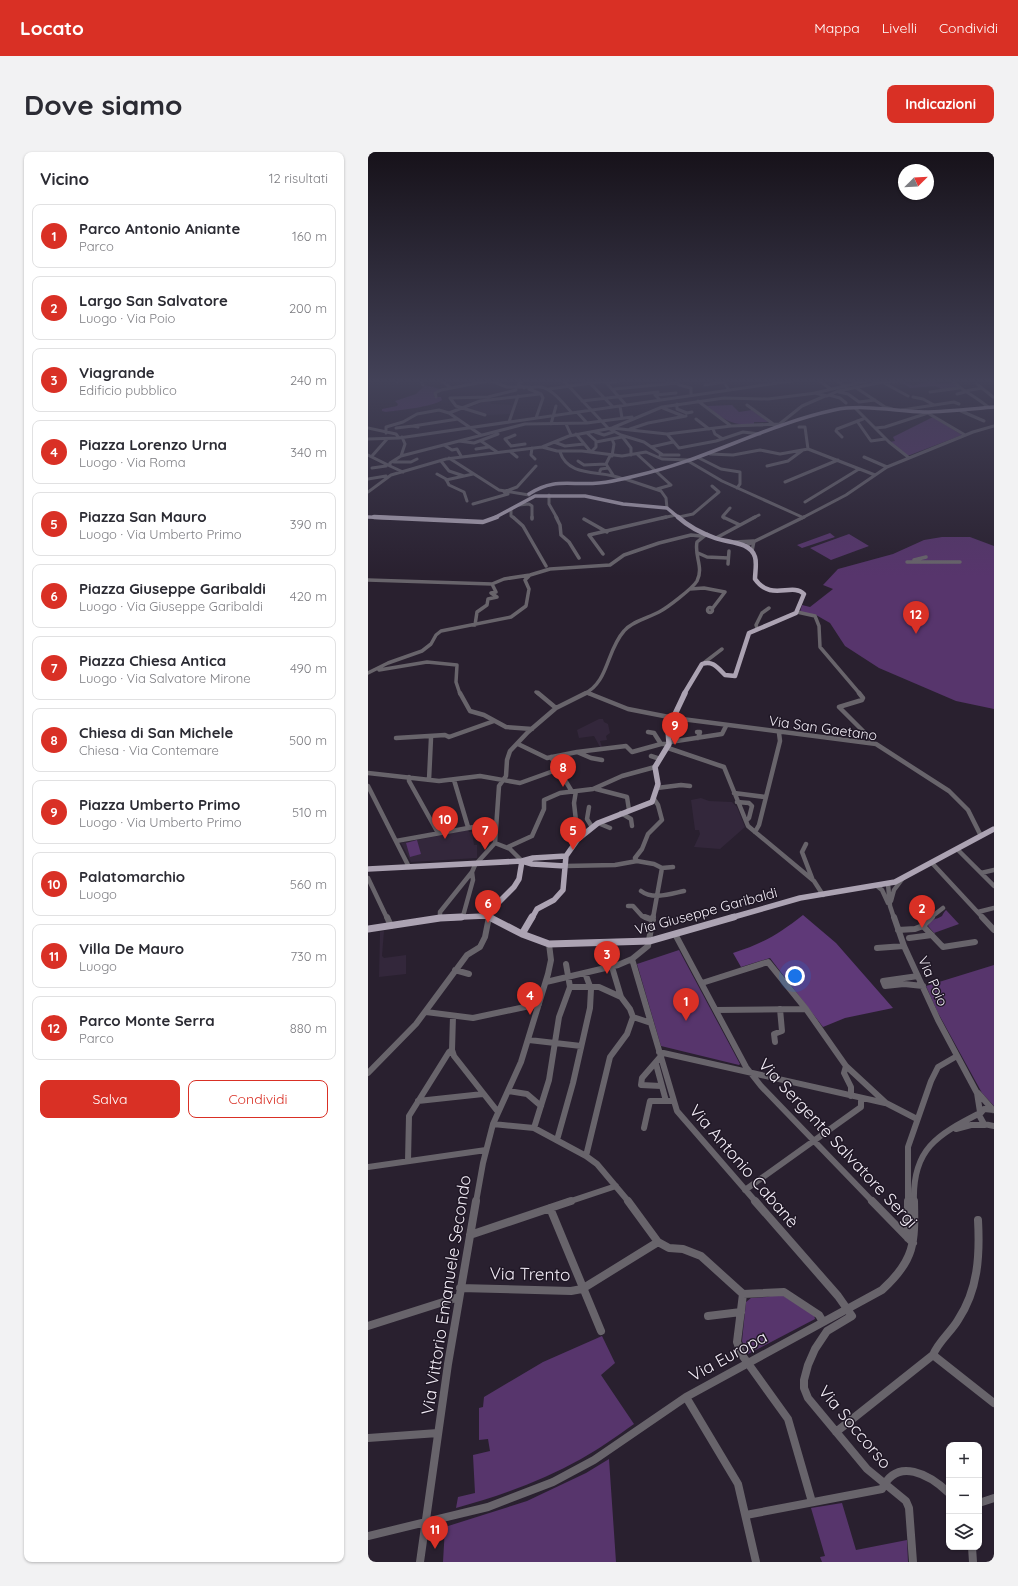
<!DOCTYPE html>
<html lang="it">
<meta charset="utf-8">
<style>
:root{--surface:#fff;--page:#f2f2f3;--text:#2b2b33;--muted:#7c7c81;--line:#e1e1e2;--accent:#d93025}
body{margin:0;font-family:Quicksand,sans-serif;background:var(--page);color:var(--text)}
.controls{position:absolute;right:12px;bottom:12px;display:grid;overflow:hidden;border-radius:8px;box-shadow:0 1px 3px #0004}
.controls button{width:36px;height:36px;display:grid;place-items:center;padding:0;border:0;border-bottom:1px solid var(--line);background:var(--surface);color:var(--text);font:20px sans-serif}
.compass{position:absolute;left:530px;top:12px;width:36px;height:36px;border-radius:50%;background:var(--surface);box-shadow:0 1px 3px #0004;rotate:66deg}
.you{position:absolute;left:427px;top:824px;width:14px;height:14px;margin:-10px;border:3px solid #fff;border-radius:50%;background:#1a73e8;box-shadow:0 0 0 6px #1a73e833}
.badge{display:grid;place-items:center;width:26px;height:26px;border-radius:50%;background:var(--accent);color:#fff;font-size:13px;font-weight:700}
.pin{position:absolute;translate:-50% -33px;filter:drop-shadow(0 1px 2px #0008)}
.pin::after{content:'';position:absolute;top:21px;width:14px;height:12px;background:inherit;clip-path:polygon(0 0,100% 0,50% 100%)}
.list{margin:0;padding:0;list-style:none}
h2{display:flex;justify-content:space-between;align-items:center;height:52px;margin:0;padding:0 16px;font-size:17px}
h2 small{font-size:13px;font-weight:400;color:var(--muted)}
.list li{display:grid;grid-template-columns:26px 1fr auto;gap:12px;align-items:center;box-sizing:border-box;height:64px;margin:0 8px 8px;padding:0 8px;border:1px solid var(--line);border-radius:8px}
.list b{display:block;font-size:15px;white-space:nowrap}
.list p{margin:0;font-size:13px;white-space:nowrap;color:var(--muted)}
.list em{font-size:13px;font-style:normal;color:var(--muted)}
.actions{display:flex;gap:8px;padding:12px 16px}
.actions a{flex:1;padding:9px 0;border:1px solid var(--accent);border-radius:8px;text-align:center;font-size:14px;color:var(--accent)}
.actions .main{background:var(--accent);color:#fff}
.icon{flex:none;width:22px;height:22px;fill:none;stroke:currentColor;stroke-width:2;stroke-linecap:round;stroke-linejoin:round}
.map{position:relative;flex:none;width:626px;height:1410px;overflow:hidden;border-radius:8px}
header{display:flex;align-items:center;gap:24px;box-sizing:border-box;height:56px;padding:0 20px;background:var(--accent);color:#fff}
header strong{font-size:19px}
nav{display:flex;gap:22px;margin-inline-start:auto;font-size:14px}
.intro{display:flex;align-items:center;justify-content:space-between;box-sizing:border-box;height:96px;padding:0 24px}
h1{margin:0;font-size:28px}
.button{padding:10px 18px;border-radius:8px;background:var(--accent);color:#fff;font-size:14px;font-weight:700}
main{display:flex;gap:24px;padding:0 24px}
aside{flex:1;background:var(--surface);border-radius:8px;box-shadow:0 1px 3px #0004}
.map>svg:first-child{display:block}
.built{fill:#33273b}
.green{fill:#57356c}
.forest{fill:#5f3978}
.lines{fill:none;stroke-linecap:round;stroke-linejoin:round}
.minor-far4{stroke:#68646b;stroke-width:3}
.minor-far3{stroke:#68646b;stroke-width:3.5}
.minor-far2{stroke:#68646b;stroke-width:4.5}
.minor-far1{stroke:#68646b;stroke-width:6}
.minor{stroke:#68646b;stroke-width:8}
.major-far3{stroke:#aca3b3;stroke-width:3.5}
.major-far2{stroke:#aca3b3;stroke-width:4.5}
.major-far1{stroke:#aca3b3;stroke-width:5.5}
.major{stroke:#aca3b3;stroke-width:7}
.labels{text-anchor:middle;stroke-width:3;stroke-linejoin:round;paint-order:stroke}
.street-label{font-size:14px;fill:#f3edf7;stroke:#1f1725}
.near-street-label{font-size:17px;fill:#f3edf7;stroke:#1f1725}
</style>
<header>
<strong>Locato</strong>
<nav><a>Mappa</a><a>Livelli</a><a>Condividi</a></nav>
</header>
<div class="intro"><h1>Dove siamo</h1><a class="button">Indicazioni</a></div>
<main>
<aside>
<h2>Vicino<small>12 risultati</small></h2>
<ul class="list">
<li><span class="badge">1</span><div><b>Parco Antonio Aniante</b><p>Parco</p></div><em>160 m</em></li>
<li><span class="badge">2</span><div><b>Largo San Salvatore</b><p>Luogo · Via Poio</p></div><em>200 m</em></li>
<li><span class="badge">3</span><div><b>Viagrande</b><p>Edificio pubblico</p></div><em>240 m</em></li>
<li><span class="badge">4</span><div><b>Piazza Lorenzo Urna</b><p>Luogo · Via Roma</p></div><em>340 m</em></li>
<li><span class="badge">5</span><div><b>Piazza San Mauro</b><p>Luogo · Via Umberto Primo</p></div><em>390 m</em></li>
<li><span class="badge">6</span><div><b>Piazza Giuseppe Garibaldi</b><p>Luogo · Via Giuseppe Garibaldi</p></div><em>420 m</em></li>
<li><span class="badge">7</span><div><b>Piazza Chiesa Antica</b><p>Luogo · Via Salvatore Mirone</p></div><em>490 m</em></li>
<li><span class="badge">8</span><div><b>Chiesa di San Michele</b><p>Chiesa · Via Contemare</p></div><em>500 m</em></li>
<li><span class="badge">9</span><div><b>Piazza Umberto Primo</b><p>Luogo · Via Umberto Primo</p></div><em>510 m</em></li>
<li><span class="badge">10</span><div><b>Palatomarchio</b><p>Luogo</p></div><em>560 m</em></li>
<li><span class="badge">11</span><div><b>Villa De Mauro</b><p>Luogo</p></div><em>730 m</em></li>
<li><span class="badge">12</span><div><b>Parco Monte Serra</b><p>Parco</p></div><em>880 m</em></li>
</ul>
<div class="actions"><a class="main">Salva</a><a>Condividi</a></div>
</aside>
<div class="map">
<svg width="626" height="1410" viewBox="0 0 626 1410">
<rect width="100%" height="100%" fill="#29202f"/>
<path class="built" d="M122,248L123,252L145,253L143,262L120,263L97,257Z
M231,567H235L236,570L240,572L242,581L238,584L239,588L232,589L234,595H232L226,584L211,586L209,578Z
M333,646L341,649L364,650L369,655L377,675L352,697L326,695L332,682L331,678H327L323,648Z
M100,678L101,680H104L106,693H109V706L43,710L33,691Z
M16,779L14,804L16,806L38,803V822L11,825L12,780Z"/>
<path class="green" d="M558,228H565L569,232L585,231L590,236L575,238L567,234L542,236L533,230C538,230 539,232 543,233C549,234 554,231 560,230Z
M57,233L72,237L80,236L66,240V245H73L74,248C65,255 31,258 18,260L14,259V257L29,254L30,252L27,249L48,242Z
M364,253L371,260L384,258L400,270H386V273C363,273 356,268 339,254Z
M565,265L594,283L542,303H538L522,290L527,289L525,285Z
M462,381L467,385L434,396L429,393Z
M481,382L501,394L463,408L442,396Z
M574,385H602L626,394V557L588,549L511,516L477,494L462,471L448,463L432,460L434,453L442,455L465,437L455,433L470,417L525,402L556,388Z
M49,688L53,702L42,705L38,691Z
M578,758L591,772L566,781L560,774C563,766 568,768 574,764C575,762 576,760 578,758Z
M311,798L372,912L371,913L293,894L269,812Z
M626,813V954L614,941L569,859L558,834Z
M406,1143H414L446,1163L447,1167L380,1202L374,1189L378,1150L383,1146L399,1145Z
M234,1184L247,1211L233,1223L266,1272C249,1284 231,1297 213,1307C173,1329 132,1344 88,1356L90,1345L107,1341L105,1303L122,1299L120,1287L111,1288V1256L115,1255L116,1245L175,1210Z
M241,1307L248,1410H75L77,1375L159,1349L218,1321Z
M474,1351L488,1398L539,1388L540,1410H454L452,1405L457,1404L443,1356Z"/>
<path class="forest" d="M435,763L468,791L525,856L477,866L455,875L402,806L373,815L365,801C394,792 411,782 435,763Z"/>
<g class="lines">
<path class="minor-far4" d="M28,227L29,230
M52,227L55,233
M71,227L83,236
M117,227L139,235H162
M194,227L240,276L253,283L263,296V303
M218,227L245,255
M235,227L258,253
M310,227L308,230L311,233L323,236V243
M448,227L463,237
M467,227L478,235
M507,227L447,241L459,244L470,239L515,230
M582,227C594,239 607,244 620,255
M512,230L563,227
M240,231L260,227
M516,231L540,244
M609,232L625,245
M337,233L356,230L361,238
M487,235L517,255L524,257
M156,236L150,232L157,227
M181,237L237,229
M246,237L309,231
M597,239L614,236
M471,240L480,242L491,250L507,248
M562,240L591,236
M589,242L597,240
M461,243L472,246L478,251
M68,245L67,241L73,238L120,229
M545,245L555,247L566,253
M292,248L287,243L308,241
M214,249L290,240
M330,249L363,274
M309,252V257L319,261L324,260
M379,253L408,274
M252,254L254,266
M295,256L315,264
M488,257L521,290L540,305
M534,258L586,250L591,252
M598,258L593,259L616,269
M209,260L219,271L264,265
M558,260L597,283
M81,261L112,249L171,242
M117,263L88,254L82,246L120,245L148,238
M168,266L175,246L173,242L161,237C179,228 193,249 204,261
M328,267L341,277
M489,269L503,289L517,287
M141,270L150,244
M183,272L188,254
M198,272L203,283
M409,274L434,254L457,244
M50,275L45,274L90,267
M431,275H437L440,297
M0,276L28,282L31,286
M28,276L45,274
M244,276L299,282L363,274L411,272
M507,276L517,275L560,261
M262,277L280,271L318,264
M345,277L347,282L355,287
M227,280L236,283L245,280
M18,281V275L35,270L49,262L71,258L81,261L113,283
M219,281L228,289V295L223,300
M208,282L223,300
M299,282L311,296L348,289L375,280L392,282
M147,283L137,287L143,294L157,292
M253,283L276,290L295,303
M474,285L468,279L469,277L495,267
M0,287L31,286L437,227
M244,287L246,292L244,304
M91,289L106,291L130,282
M113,289L129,300
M186,290L197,294L216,292
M228,290L254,285
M76,293L84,298L89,297L93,304
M174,295L189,299H214L254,304L278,300L294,307L321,308
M283,295L305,290
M164,296L163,303L167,307
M108,297L121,295
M143,300L149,305
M192,300C201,327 235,317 255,327
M342,302L365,303L392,298L412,302L440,297L507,323
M0,303L22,314
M270,303L303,333L289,337
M292,303H311
M4,304L19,287
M33,304L37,292L34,285
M242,304L238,312L245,323
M496,305L519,315
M81,306L131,338L161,343
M331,306L353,317L372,320V332L369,336
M73,309L81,319L96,324
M210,309L216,313L238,312
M320,309L354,329L434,365
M26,310H43L49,307
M399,314L420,309L435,298
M4,316L18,314
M232,319L233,317L240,316
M35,320L22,314V311L33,304L157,272L219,271
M69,322L78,327L81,333L96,340L99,349
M0,327L18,324
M257,327L293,339L298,346L299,356
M78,328L105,322
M417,330L470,308
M0,340L23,323L78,307L174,295L201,284L244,276L294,255L356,246L400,247L448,241
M136,340L149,335L168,314
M181,343V352L189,366
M437,350L491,317
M105,352L140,342
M151,353L161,352L164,354V366
M143,358V364L146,366
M311,365L325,362L351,340L344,334
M294,366L308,363
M356,366L355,364L362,356
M385,366L391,363
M434,366L478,343L519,315L605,280L626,274"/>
<path class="minor-far3" d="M145,365L155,374L178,414
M164,365V367
M188,365L192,373L193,383L201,390L211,406
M355,365L372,373
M216,367L239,380
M348,386L387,365
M367,390L386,389L384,399
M377,394L436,365
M330,401L339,405L360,406
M235,402L221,383L298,365
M546,408L558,405
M539,410H592
M360,412L361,399
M0,428L124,432L136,427L162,423L182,417L242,413L256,403L291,391L323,383L333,384
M322,437L336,436L357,440L344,457
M339.5 458a2.5 2.5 0 1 1 5 0a2.5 2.5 0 1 1-5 0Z
M429,460L447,464L451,474L452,495L492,542
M107,473L109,460L119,453L120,447L129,445L123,441L128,440L124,432
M389,476L388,473L394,461L401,456
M337,510L354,497
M11,518L59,510L89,513L88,530L92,542
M0,521L20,511L54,499L63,492L68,483L73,479L143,465L158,454L161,437L157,428L161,424
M168,540L171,542
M219,541L223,542
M216,542C241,530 238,499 256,479C264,469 280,466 291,460C299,456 325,436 329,429C336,415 326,404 329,390L339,382"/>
<path class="minor-far2" d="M92,541L102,559L116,563L138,575L164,577
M170,541L188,556
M220,541L260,557L306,566L508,592L581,639L600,658L613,684
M491,541L495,546L494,548L471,555L504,588L503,591
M280,580L286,581L293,592
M329,580H332L330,586
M28,586L77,583L81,585L126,569
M302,590L354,582L358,574
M150,592L179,606L209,600L258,594L264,600L293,592H301
M300,596L356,615L380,674L446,729L455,743
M209,600L223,606L234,608
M283,604L292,607
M183,605L203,638
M0,621L71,629L112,624L152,631L191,617
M41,625V629L70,681
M61,628L63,586
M86,628L100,675
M0,634L41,715
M289,636L313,633L322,634
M228,637L259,645L261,658
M208,639L206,651L210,687
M366,641L397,645
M369,650L381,651L384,654L381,666L378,669
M221,655L219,667L224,675
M253,661L263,667L264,674
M230,671L242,676
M387,680L391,673L412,589L411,581L413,580
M28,689L128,671
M127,691L131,634L138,624L139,608L142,599L160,580L188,556L218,541
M127,691L142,697L154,709
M438,692L434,700L444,726
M140,695L164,684L176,657V648L192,641L225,637L254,624L287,615
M589,697L626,734
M564,711L615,766
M197,714L247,713L269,709
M294,716L305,715
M613,721L626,718
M0,726L19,766
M520,732L522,754L526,766
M509,734L514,738L520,751
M273,739C285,748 302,742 316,739
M523,749L526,738L535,726
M260,754H265L274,764L280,766
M610,760L626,756
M95,764L105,728L104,720
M72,766V760L104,720L107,713L127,691
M285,766L294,716L286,712L269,709L267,706L274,697L280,682L294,668L290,653L286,647
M562,766L575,756"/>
<path class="minor-far1" d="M19,765L23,774
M277,765L285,768
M526,765L536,794L570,868L609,941L612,960
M614,765L626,778
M555,774L564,765
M530,778L547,777L555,774L575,795L607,790
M307,782L378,915L393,934L505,1050
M541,786L564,783
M509,796L536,794
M264,807L309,959L388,1050
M87,818L101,822
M550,824L515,829L517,834L536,832L555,834
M178,830L250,813L264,807L280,794L285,765
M334,831L400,810L438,857L478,914L518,951L549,967
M202,835H231L253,845
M348,858L438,857
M58,860L105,866L171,852
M85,864L84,898L86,904L130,960
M265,865L283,871
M161,888L213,894
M407,890L406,882L414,879L412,857
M291,900L517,951
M293,904L274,926L273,933L293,934
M288,912L298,949
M478,914L476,921L483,935V944
M0,921L48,872L99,803L112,795L117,785L121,765
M140,939L159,942L173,954
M610,941L625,958
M50,949L115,942
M626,958L616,957L611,963L616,972L626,974
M125,972L166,976L218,1004L229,1012L261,1050
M166,976L181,928L191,865L202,835L198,812
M276,976L282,949H306
M588,977L603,973H617
M189,988L205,931L222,856L223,837L217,821
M218,1004L242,905L259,882L265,865L262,857L253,845L244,815
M40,1009L41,964L81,900L84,898
M0,1015L118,998
M377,1038L493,955V946
M108,1050L115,1011L125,972L153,910L180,822L183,808L181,792
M200,1050L248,1034
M540,1050V995L563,929L570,915L589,904
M546,1050C544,997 569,983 612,961"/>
<path class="minor" d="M260,1049L290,1090L301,1096L315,1097L333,1104L375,1142L416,1140L451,1163L455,1170
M387,1049L470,1144L484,1164L459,1179L447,1197L440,1213L436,1228V1236L440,1246L499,1317L538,1349L541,1356L545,1410
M504,1049L545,1091
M540,1049V1086
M182,1056L233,1179
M102,1083L203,1049
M92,1136L203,1139L214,1137L290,1090
M375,1142L369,1190L374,1203L420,1267L444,1350
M340,1164L373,1160
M0,1174L91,1145
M565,1203C570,1190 583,1180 590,1168C610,1138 612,1104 610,1068
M318,1245L370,1332L388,1410
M468,1280L565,1203L626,1251
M0,1286L70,1281
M611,1351L626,1346
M378,1363L514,1337C529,1304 562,1323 581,1341
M0,1384L120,1355L185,1330L226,1308L318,1245L514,1138C547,1108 547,1091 546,1049
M604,1395L605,1410
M52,1410L80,1212L108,1049"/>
<path class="major-far3" d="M161,342C187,325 203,334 231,331C243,330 255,327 267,324C336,309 397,273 466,258C495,252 527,259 556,260C579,260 603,257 626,255
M167,344H217L255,352L299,356L311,366
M0,365L29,366
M126,366L167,344"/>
<path class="major-far2" d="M6,365L115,370L129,365
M310,365C321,375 333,381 347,386C360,391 382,389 387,405C389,411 387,421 387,427C403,450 424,430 436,442L428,461L381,481L367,524L357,523C350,516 345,508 334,512L316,542"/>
<path class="major-far1" d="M154,709L164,712L197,714
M0,717L154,709L165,706L198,704
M117,764L146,735L151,727L154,709
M72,766L117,764L124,766
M164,766L169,757L186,748L195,738L198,704L210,687L230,671L284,650L290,632L287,615L301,592L300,577L317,541
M362,766L432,746L527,730L626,677"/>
<path class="major" d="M121,765L154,782L181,792L282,789L366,765
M0,777L72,766L93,765
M154,782L164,765"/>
</g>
<linearGradient id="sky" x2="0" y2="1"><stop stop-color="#17121a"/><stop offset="0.54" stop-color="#434258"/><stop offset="1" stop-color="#434258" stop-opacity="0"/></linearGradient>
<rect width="626" height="424" fill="url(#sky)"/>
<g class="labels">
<g class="street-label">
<text transform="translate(455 576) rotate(8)" y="5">Via San Gaetano</text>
<text transform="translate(338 759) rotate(-15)" y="5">Via Giuseppe Garibaldi</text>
<text transform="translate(565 829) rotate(66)" y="5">Via Poio</text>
</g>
<g class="near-street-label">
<text transform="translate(470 991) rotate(47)" y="6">Via Sergente Salvatore Sergi</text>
<text transform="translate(376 1014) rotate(49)" y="6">Via Antonio Cabanè</text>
<text transform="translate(162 1122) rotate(1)" y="6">Via Trento</text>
<text transform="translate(78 1143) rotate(-81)" y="6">Via Vittorio Emanuele Secondo</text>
<text transform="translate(360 1204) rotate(-29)" y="6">Via Europa</text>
<text transform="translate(487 1275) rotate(50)" y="6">Via Soccorso</text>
</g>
</g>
</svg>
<div class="controls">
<button>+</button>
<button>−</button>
<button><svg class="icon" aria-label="layers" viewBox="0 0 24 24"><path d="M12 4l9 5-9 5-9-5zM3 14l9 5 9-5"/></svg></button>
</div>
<svg class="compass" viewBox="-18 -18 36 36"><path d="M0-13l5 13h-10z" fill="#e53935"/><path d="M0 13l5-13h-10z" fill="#7c7c81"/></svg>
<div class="you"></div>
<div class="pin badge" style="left:318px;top:869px">1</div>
<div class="pin badge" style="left:554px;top:776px">2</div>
<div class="pin badge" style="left:239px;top:822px">3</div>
<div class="pin badge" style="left:162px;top:863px">4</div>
<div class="pin badge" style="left:205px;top:698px">5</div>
<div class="pin badge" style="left:120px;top:771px">6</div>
<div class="pin badge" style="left:117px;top:698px">7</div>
<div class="pin badge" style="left:195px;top:635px">8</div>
<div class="pin badge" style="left:307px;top:593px">9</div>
<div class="pin badge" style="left:77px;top:687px">10</div>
<div class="pin badge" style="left:67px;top:1397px">11</div>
<div class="pin badge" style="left:548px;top:482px">12</div>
</div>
</main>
